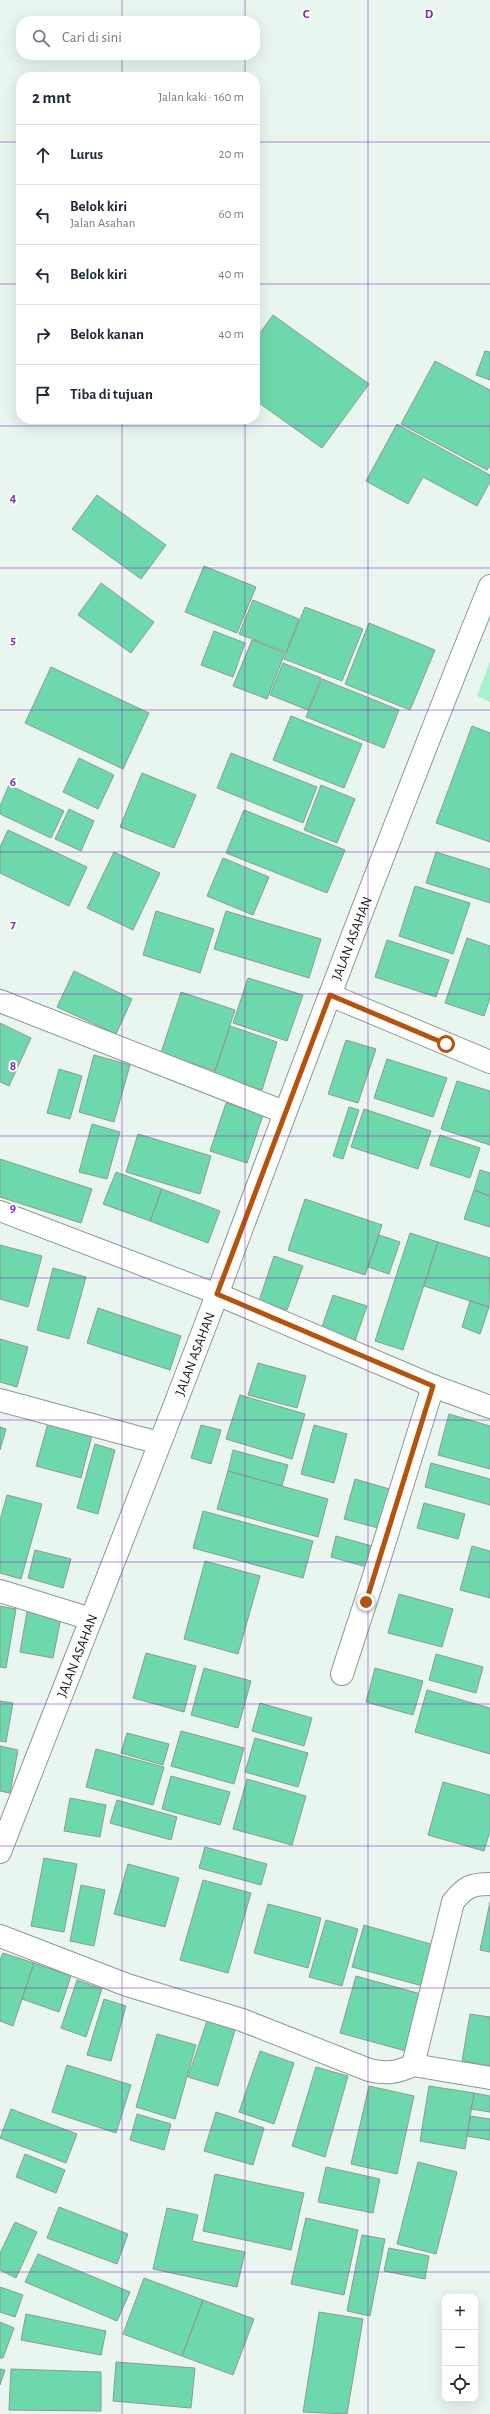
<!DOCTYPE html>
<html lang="id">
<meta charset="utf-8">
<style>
:root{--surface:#fff;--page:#f2f2f3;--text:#1f2937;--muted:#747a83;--line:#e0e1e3}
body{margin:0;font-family:"Alegreya Sans",sans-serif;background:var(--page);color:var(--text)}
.controls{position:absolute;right:12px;bottom:12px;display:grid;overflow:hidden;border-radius:8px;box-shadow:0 4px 16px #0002}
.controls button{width:36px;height:36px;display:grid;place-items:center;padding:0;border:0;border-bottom:1px solid var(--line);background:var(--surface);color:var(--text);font:20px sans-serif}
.stop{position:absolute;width:12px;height:12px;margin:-9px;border:3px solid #b45309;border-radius:50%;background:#fff}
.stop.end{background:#b45309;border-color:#fff;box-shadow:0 1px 4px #0008}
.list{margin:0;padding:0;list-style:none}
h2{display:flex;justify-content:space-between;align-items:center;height:52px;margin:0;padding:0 16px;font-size:17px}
h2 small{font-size:13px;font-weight:400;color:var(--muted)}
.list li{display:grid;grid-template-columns:26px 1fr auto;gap:12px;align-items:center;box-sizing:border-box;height:60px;padding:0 16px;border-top:1px solid var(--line)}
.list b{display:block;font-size:15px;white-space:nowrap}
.list p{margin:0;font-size:13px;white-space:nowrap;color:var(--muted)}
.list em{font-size:13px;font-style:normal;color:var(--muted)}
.icon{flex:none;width:22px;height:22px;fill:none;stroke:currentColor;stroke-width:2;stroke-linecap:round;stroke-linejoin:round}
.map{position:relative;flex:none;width:490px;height:2414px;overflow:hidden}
.search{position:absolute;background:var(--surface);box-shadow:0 4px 16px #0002;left:16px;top:16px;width:244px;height:44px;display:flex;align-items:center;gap:10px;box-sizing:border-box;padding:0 14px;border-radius:16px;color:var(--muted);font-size:15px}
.panel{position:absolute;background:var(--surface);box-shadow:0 4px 16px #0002;left:16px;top:72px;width:244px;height:352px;border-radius:16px}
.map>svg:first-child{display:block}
.green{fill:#a2f3ce}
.building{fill:#6dd8ab;stroke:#8e9a94}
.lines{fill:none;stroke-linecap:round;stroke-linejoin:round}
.service-casing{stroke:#8d9892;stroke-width:22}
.minor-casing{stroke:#8d9892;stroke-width:24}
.service{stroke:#fff;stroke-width:20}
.minor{stroke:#fff;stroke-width:22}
.route{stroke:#b45309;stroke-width:5}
.grid{fill:none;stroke:#7b2cbf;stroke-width:1;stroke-opacity:0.55}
.labels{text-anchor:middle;stroke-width:4;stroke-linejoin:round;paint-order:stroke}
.street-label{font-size:14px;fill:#0e1210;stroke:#fff}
.grid-label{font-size:13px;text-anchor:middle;font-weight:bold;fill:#7b2cbf;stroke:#fff;stroke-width:4;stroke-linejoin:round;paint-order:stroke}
</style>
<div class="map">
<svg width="490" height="2414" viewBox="0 0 490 2414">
<rect width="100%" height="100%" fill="#e9f6ef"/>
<path class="green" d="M490,662V702L477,696Z"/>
<path class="building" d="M273,315L369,384L322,448L255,400V340Z
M485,351L490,352V380L476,375Z
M435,361L490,390V466L487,470L401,424Z
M397,424L490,475V482L477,506L423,477L408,504L366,481Z
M97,495L166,545L141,579L72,529Z
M204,566L256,587L237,633L185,612Z
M101,583L154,622L131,653L78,615Z
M253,600L299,619L286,652L239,634Z
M305,607L363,629L342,681L284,659Z
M369,623L435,650L410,710L345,684Z
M214,631L245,643L233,677L201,665Z
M252,640L285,653L267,699L233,686Z
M283,663L321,678L308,710L270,695Z
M51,667L149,713L123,769L25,723Z
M322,679L399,710L384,748L306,717Z
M291,716L362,744L344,788L273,760Z
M472,726L490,733V842L436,823Z
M231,753L317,787L303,823L217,788Z
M79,758L114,775L98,809L63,792Z
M142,773L196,795L174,848L120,827Z
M9,785L64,811L51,838L0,814V806Z
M321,785L355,799L337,843L304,830Z
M69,809L94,821L81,851L55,839Z
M244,810L345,850L327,893L226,853Z
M8,830L87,867L69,906L0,873V847Z
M114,852L160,873L133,930L87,908Z
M436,852L490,869V903L426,883Z
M223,858L269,877L253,915L207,896Z
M415,886L470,903L453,954L399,936Z
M156,911L214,929L200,973L143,955Z
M226,911L321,939L309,978L214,949Z
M467,938L490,946V998L484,1016L445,1003Z
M387,940L449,960L436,997L375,977Z
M74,971L132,999L116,1034L57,1007Z
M248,978L303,995L287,1041L233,1023Z
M181,992L235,1010L215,1071L161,1053Z
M0,1023L31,1038L9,1086L0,1082Z
M230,1026L277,1042L262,1090L214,1074Z
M346,1040L376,1049L358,1103L328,1094Z
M94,1055L130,1065L114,1122L79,1112Z
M387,1059L447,1078L433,1117L374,1098Z
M59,1069L82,1076L70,1119L47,1113Z
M457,1081L490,1091V1145L441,1129Z
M226,1103L263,1115L247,1163L210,1151Z
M349,1107L359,1110L343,1159L333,1156Z
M364,1109L431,1131L418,1169L351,1147Z
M92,1124L120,1132L107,1179L79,1172Z
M138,1134L211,1156L200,1194L126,1172Z
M440,1135L480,1148L470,1178L430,1165Z
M0,1159L92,1189L81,1223L0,1197Z
M480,1170L490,1173V1196L474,1190Z
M116,1172L162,1189L150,1221L103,1204Z
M162,1189L220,1211L208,1243L150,1221Z
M474,1190L490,1196V1227L464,1219Z
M305,1199L382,1225L365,1275L288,1250Z
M410,1233L438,1242L403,1350L375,1341Z
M379,1235L400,1242L389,1274L368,1267Z
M438,1242L490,1258L489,1307L424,1286Z
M0,1245L42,1256L28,1307L0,1299Z
M274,1256L303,1266L287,1310L259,1301Z
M53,1268L86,1277L69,1339L37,1330Z
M333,1295L367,1306L355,1341L321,1330Z
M470,1301L489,1307L480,1334L462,1327Z
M98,1308L181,1336L170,1370L87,1343Z
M0,1339L28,1347L17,1387L0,1382Z
M258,1363L306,1376L297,1408L248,1395Z
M240,1395L305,1414L292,1459L226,1439Z
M449,1414L490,1426V1469L438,1455Z
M48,1423L92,1435L81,1478L36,1466Z
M201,1425L221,1430L211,1464L191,1458Z
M314,1425L347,1434L334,1483L301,1474Z
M0,1427L6,1429L0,1450Z
M95,1444L115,1450L98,1514L77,1508Z
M233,1450L288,1465L282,1486L228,1471Z
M431,1463L490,1479V1505L425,1487Z
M228,1471L328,1499L318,1537L217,1509Z
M355,1479L393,1490L382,1529L344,1519Z
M7,1495L42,1504L21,1579L0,1573V1520Z
M424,1503L465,1514L458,1539L417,1528Z
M203,1511L313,1541L303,1578L193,1548Z
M336,1536L379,1548L374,1569L331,1557Z
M472,1546L490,1551V1598L460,1590Z
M35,1550L71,1559L63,1588L28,1578Z
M205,1561L260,1576L238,1654L184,1639Z
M399,1594L453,1609L442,1647L388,1633Z
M0,1606L16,1609L6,1668L0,1667Z
M27,1612L61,1618L53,1658L20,1652Z
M146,1653L196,1666L184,1712L133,1698Z
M436,1654L483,1667L476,1693L429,1680Z
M204,1668L251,1681L238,1728L191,1715Z
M375,1668L423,1681L413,1715L366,1702Z
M427,1690L490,1708V1754L415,1732Z
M0,1701L13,1703L6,1742L0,1741Z
M260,1703L312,1718L304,1746L252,1731Z
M181,1731L244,1748L234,1784L171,1766Z
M127,1733L169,1744L163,1765L121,1753Z
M255,1738L308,1753L298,1787L245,1772Z
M0,1746L18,1750L10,1793L0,1791Z
M96,1749L164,1767L153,1805L86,1787Z
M171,1776L230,1792L220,1825L162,1809Z
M247,1779L306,1796L292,1845L233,1829Z
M443,1782L490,1795V1831L484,1851L428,1835Z
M70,1798L106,1805L100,1837L64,1831Z
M117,1800L177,1817L171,1840L110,1823Z
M205,1847L267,1864L261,1885L199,1868Z
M44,1858L77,1864L64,1932L31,1926Z
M128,1864L179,1878L165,1927L114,1914Z
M203,1880L251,1893L228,1973L180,1960Z
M81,1885L105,1890L94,1946L70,1941Z
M490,1902V1952L480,1950Z
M268,1904L321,1918L308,1968L254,1953Z
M326,1920L358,1929L342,1986L309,1977Z
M364,1925L434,1945L423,1986L352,1967Z
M3,1953L34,1963L13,2026L0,2021V1960Z
M34,1963L71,1976L59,2012L22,1999Z
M356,1976L421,1994L406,2051L340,2033Z
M77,1980L102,1989L86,2037L61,2028Z
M104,1999L126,2006L111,2061L87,2055Z
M470,2014L490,2017V2066L462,2061Z
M208,2018L236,2027L218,2086L188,2077Z
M157,2034L196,2045L175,2119L136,2107Z
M260,2051L294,2063L274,2124L239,2112Z
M67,2065L131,2085L116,2133L52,2112Z
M316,2067L348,2076L325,2157L292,2146Z
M369,2086L414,2096L397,2174L351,2164Z
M429,2086L474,2093L465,2149L420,2141Z
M474,2093L490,2096V2112L471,2109Z
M11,2109L77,2134L66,2163L0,2138Z
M216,2112L264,2128L253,2165L204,2151Z
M137,2114L171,2124L164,2150L130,2140Z
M470,2116L490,2119V2140L467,2136Z
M25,2154L65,2170L56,2193L16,2177Z
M418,2162L457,2172L436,2254L397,2244Z
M326,2167L380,2179L373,2213L318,2202Z
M215,2174L304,2193L291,2250L203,2231Z
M59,2207L128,2234L117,2264L47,2238Z
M167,2208L198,2215L192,2241L245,2252L237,2287L153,2269Z
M306,2218L358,2230L344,2295L291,2284Z
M15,2222L37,2232L16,2278L0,2270V2253Z
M362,2235L385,2239L370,2316L347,2311Z
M389,2248L429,2256L425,2279L384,2271Z
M38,2254L130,2292L117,2321L25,2282Z
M144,2278L203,2300L182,2356L123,2334Z
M0,2287L23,2295L15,2317L0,2312Z
M203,2300L254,2319L233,2375L182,2356Z
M319,2312L363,2319L347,2414L303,2412Z
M26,2314L106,2331L101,2355L21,2340Z
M0,2322L14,2328L3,2358H0Z
M116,2362L195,2368L191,2408L113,2401Z
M0,2369L5,2370L0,2385Z
M11,2369L101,2372V2411L9,2410Z"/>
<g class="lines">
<defs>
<path id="service" d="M0,1211L217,1294"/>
<g id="minor">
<path d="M330,995L490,1062"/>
<path d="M0,1001L284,1112"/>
<path d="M217,1294L433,1386L490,1407"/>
<path d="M0,1400L159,1443"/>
<path d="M0,1591L91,1619"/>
<path d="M342,1674L375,1573L433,1386"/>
<path id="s1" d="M0,1852C72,1666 147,1480 218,1292C306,1056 395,820 490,586"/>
<path d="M0,1936L127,1985L242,2020L369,2070C386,2074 397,2073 413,2065L453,1902C465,1887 471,1884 490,1884"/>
<path d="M413,2065L490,2078"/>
</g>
</defs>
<use href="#service" class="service-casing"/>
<use href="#minor" class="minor-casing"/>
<use href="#service" class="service"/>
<use href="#minor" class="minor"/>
</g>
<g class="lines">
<path class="route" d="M366,1602L433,1386L217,1294L330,995L446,1044"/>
</g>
<path class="grid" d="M122,0V21M245,0V21M368,0V2414M122,55V77M245,55V77M0,142H21M255,142H490M0,284H21M255,284H490M122,419V2414M245,419V2414M0,426H490M0,568H490M0,710H490M0,852H490M0,994H490M0,1136H490M0,1278H490M0,1420H490M0,1562H490M0,1704H490M0,1846H490M0,1988H490M0,2130H490M0,2272H490"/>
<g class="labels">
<g class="street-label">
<text dy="5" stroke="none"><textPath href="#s1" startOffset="979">JALAN ASAHAN</textPath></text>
<text dy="5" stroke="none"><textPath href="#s1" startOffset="535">JALAN ASAHAN</textPath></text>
<text dy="5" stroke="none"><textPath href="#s1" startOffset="211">JALAN ASAHAN</textPath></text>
</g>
</g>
<g class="grid-label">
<text x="306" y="18">C</text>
<text x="429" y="18">D</text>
<text x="13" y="502">4</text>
<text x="13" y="644">5</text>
<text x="13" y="786">6</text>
<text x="13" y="928">7</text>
<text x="13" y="1070">8</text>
<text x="13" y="1212">9</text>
</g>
</svg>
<div class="controls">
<button>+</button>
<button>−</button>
<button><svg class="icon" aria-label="locate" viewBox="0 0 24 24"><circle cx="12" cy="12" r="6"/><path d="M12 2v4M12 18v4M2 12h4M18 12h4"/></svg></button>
</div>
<div class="stop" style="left:446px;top:1044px"></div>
<div class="stop end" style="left:366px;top:1602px"></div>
<div class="search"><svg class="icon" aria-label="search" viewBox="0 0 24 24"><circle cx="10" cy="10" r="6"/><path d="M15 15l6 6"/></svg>Cari di sini</div>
<section class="panel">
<h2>2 mnt<small>Jalan kaki · 160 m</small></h2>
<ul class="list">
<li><svg class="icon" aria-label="ahead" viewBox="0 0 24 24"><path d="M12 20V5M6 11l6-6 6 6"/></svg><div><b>Lurus</b></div><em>20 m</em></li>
<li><svg class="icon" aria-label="left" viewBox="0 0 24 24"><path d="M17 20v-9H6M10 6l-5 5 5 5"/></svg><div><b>Belok kiri</b><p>Jalan Asahan</p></div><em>60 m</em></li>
<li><svg class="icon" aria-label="left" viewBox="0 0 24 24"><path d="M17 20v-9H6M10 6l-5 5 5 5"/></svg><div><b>Belok kiri</b></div><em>40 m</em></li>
<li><svg class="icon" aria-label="right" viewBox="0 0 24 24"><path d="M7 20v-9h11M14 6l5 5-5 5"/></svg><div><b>Belok kanan</b></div><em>40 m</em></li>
<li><svg class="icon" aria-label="arrive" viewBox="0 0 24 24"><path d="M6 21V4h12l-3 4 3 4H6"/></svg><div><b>Tiba di tujuan</b></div></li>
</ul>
</section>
</div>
